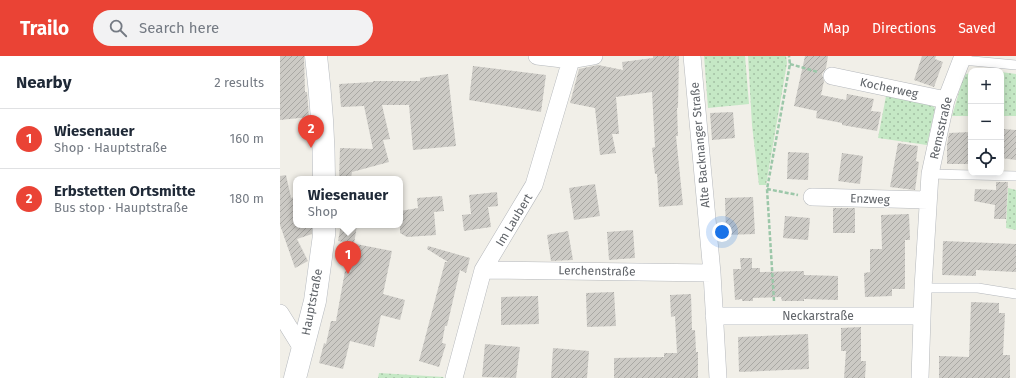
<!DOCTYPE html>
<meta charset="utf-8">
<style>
:root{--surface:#fff;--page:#f2f2f3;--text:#1f2937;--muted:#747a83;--line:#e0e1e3;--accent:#ea4335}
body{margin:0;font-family:"Fira Sans",sans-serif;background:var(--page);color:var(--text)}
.controls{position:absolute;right:12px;top:12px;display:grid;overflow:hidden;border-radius:8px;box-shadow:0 2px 10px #0003}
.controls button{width:36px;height:36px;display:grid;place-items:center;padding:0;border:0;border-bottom:1px solid var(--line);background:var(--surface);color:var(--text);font:20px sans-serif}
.you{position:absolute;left:442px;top:176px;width:14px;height:14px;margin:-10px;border:3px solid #fff;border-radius:50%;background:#1a73e8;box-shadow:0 0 0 6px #1a73e833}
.badge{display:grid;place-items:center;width:26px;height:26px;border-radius:50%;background:var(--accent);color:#fff;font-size:13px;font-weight:700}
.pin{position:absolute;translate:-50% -33px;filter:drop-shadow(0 1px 2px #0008)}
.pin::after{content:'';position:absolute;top:21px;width:14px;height:12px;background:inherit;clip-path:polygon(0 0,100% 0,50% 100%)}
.popup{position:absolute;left:13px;top:120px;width:110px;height:52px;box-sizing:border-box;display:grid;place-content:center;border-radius:8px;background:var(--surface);filter:drop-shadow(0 1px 3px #0005);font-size:13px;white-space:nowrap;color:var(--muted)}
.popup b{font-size:15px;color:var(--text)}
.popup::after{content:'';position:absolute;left:50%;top:100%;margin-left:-8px;border:8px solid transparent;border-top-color:var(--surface)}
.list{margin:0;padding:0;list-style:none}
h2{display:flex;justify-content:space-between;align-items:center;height:52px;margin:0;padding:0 16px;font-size:17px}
h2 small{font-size:13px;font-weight:400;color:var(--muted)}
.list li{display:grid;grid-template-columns:26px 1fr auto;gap:12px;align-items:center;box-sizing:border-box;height:60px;padding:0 16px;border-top:1px solid var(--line)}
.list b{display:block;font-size:15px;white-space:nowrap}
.list p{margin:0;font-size:13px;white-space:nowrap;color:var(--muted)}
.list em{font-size:13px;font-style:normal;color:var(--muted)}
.icon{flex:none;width:22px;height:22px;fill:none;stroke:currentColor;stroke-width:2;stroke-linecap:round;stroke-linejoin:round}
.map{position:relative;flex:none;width:736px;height:322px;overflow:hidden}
header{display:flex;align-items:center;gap:24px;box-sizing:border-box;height:56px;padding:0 20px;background:var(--accent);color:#fff}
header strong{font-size:19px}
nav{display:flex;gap:22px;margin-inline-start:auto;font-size:14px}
.search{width:280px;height:36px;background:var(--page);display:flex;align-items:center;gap:10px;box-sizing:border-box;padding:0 14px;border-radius:22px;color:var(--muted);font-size:15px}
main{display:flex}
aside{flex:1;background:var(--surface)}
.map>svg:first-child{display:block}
.grass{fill:url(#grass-dots)}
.building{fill:url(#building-hatch)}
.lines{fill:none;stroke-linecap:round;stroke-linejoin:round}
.lane-casing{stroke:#b5b8bc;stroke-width:10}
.street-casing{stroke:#b5b8bc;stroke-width:18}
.secondary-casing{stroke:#b6babf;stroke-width:23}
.path{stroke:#9cc7a9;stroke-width:2.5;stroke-dasharray:4 2;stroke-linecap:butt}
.lane{stroke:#fff;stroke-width:9}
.street{stroke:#fff;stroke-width:17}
.secondary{stroke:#fff;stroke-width:22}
.labels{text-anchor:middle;stroke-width:3;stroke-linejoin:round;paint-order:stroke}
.street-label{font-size:12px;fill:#5f6368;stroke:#fff}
</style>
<header>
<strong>Trailo</strong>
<div class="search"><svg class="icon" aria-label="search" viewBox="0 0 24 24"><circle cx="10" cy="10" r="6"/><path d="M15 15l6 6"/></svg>Search here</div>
<nav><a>Map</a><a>Directions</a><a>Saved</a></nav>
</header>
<main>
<aside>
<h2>Nearby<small>2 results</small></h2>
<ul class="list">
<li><span class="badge">1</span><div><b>Wiesenauer</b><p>Shop · Hauptstraße</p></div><em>160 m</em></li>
<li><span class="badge">2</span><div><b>Erbstetten Ortsmitte</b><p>Bus stop · Hauptstraße</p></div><em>180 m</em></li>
</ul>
</aside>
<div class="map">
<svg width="736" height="322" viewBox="0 0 736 322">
<defs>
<pattern id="grass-dots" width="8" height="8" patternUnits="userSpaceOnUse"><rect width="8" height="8" fill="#c5e8c5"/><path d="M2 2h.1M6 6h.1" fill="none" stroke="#a3c0a4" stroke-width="1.8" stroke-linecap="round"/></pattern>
<pattern id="building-hatch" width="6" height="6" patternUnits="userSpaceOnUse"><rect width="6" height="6" fill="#cccac5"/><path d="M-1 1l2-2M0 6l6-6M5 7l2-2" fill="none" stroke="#a9a8a4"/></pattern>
</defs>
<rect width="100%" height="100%" fill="#f1efe8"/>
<path class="grass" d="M424,0H465L469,48L428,52Z
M468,0H506L507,7L486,129H479L472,69Z
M721,16L736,18V60H721Z
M691,17V60H672L682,26L686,18Z
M606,40L652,49L655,52L647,89L598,82Z
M728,132L736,134V174L726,172Z
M99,317L164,321L163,322H98Z"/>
<path class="building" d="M0,0H24L25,36H27L29,61L0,64Z
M373,0H399L398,52H397L398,80H396L403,149L379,151L377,118H375L372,92L375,91L372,36L336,41L339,78H332L336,97L320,99L315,52L290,47L299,13L318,9L343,14L342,6L373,2Z
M525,0H548L546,12L542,18L544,25L541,39L566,44L567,38L594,43L591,55L601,56L597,75L562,69V67L536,62L537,55L514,50Z
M642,0H656L655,3L663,6L654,31L634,24Z
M193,10L266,19L261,56L189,44Z
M168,18L176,90L133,94L129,49H102L110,83L103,84L109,106L72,116L71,122H59L60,92L93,93L84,50L61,51L59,28L93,26V25H140V22Z
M453,56L455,82L432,84L430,57Z
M723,73L736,74V104L721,102Z
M691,76V94H688V108H667V89L669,77Z
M618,87L638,90L636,105L639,106L635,134L610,131Z
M508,96L529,97L528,124L507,123Z
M562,97L583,100L580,128L558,125Z
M6,119L11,142L16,140V169H32V178L17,183L28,205L15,212L0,169V120Z
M716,126H728L726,163H714L715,149L694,145L695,133L716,134Z
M315,128L320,160L294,164L289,132Z
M217,136L218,150L208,151L211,171L184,175L182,159L191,158L189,139Z
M162,140L164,155L154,156L156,179L127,181L120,177V155L138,152L137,142Z
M473,141L475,178L446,179L445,142Z
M553,152H575V177H553Z
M629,158L630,184H625V233H612V240L585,241L584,217L590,216V193H602L601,159Z
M505,160L530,162L528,184L503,182Z
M61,169H77L74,188L58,185Z
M353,174L355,202L329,204L327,176Z
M288,175L293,204L271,205L267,179Z
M663,185L736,188V216L696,214V220L662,219Z
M76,188L112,195L103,238L125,244L120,264L101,259L94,291L70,285L63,313L39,307L44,287L46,288L51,265H56L65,215L71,216Z
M148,190L190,202L186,217L180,214L167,270H165L162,287L166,288L159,311L139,305L165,206H168L147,193Z
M460,202H472V212H480V216L524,215V219L558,220V244L524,243V245H502L501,241L473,242V245H462V243L455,244L453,213H461Z
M334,236L336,270L307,271L306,237Z
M411,238L412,274H415L416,296H418V322H334V302L384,301V297H397L395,260L391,261L390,239Z
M258,240L259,268L221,269V241Z
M691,246L719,247V257H725L723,299H730V322H659V300L689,301Z
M581,271V305H586L585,322H564L566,295H561V272Z
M528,278L529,313L459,316L458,281Z
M205,288L240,291L236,322L202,321Z
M273,292L309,295L307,322H271Z"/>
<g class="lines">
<defs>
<path id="lane" d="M682,4L736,9
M650,118L736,120
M643,232H698L736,238"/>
<path id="street" d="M257,0L291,4L314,0
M412,0L432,217L438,322
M552,20L666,44
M532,141L648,144
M203,214L432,217
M0,257L23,294
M434,260H642
M174,322L203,214L254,129L291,4
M640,322L643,232L650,118L666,44L683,0"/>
<path id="secondary" d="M36,0C41,41 44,82 44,123
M15,322L35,245L44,179V169"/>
</defs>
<use href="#lane" class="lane-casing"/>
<use href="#street" class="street-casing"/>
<use href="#secondary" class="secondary-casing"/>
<path class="path" d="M510,8L538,16
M487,133L518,139
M494,245L487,133L510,8L509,0"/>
<use href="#lane" class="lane"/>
<use href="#street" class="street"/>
<use href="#secondary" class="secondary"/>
</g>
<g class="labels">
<g class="street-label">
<text transform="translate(609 32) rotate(12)" y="4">Kocherweg</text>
<text transform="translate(661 72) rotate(-77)" y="4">Remsstraße</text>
<text transform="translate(420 89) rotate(-95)" y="4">Alte Backnanger Straße</text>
<text transform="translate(590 143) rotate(2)" y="4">Enzweg</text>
<text transform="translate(234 164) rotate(-59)" y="4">Im Laubert</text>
<text transform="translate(317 215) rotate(1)" y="4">Lerchenstraße</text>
<text transform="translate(32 246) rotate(-79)" y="4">Hauptstraße</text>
<text x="538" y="264">Neckarstraße</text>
</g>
</g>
</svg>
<div class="controls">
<button>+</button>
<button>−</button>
<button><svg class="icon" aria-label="locate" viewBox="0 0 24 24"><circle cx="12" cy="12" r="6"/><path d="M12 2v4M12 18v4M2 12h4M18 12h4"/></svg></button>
</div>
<div class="you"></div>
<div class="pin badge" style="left:68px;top:218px">1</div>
<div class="popup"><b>Wiesenauer</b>Shop</div>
<div class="pin badge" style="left:31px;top:92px">2</div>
</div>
</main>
